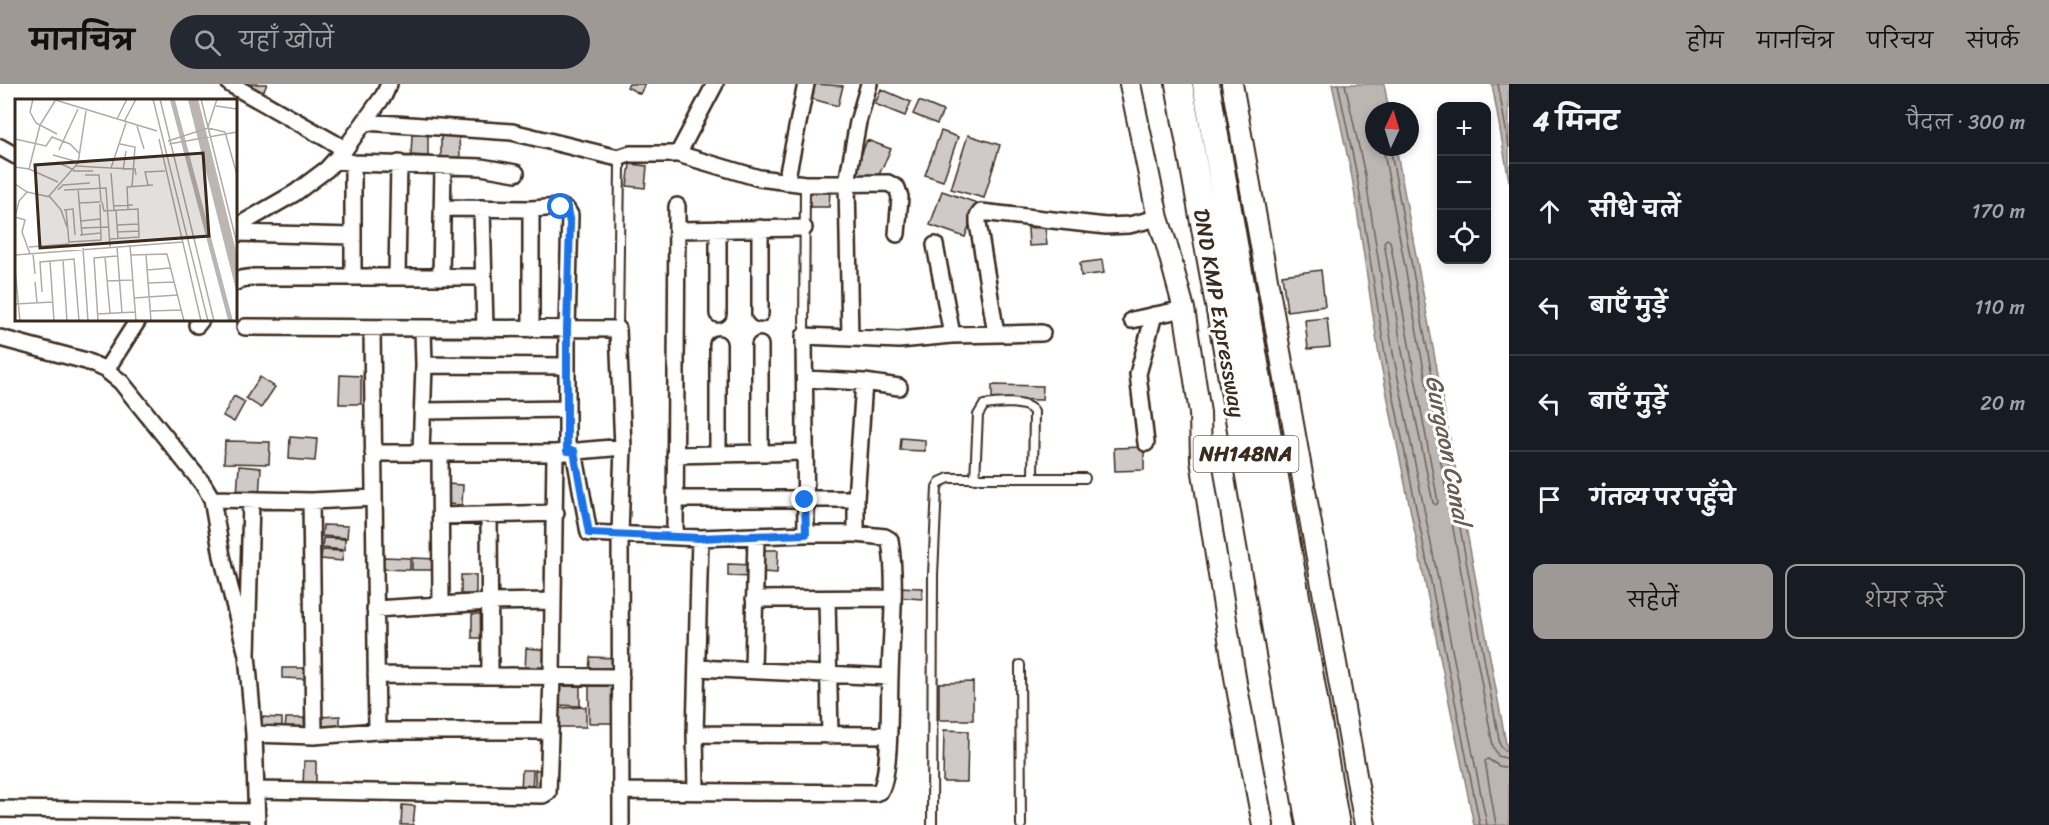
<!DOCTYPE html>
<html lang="hi">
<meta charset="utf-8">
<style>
:root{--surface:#171b24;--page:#242831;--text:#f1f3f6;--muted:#9ea1a6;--line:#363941;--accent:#9f9995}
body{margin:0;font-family:Sriracha,"Playpen Sans Deva",sans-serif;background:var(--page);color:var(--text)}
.controls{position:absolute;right:18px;top:18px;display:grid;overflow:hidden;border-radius:12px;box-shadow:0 3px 9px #0003}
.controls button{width:54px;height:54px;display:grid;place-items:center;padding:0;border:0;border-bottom:2px solid var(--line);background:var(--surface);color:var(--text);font:30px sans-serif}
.compass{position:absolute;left:1365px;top:18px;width:54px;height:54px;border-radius:50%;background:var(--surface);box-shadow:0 3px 9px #0003;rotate:4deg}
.stop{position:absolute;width:18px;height:18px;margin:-14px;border:4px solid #1a73e8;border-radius:50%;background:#fff}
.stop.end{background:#1a73e8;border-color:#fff;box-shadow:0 2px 6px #0008}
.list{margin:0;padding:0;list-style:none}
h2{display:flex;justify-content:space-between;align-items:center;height:78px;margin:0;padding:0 24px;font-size:26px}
h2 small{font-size:20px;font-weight:400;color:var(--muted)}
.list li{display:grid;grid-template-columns:39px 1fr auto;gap:18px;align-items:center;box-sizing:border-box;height:96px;padding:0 24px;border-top:2px solid var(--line)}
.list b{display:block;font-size:22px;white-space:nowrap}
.list em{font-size:20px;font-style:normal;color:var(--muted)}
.actions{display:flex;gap:12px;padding:18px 24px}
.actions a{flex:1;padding:14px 0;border:2px solid var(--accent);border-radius:12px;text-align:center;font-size:21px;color:var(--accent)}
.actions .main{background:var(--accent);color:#111}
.icon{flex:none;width:33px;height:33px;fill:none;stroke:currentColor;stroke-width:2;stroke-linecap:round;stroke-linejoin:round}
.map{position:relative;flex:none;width:1509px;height:741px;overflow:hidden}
header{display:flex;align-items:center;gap:36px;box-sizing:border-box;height:84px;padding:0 30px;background:var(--accent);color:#111}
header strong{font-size:28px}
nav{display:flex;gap:33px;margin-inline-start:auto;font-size:21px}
.search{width:420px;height:54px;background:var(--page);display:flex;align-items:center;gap:15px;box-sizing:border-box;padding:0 21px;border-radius:33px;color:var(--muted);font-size:22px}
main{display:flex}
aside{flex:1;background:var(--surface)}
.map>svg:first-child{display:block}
.water{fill:#bcb6b3;stroke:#887e77;stroke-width:1.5}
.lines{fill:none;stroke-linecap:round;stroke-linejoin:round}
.shore{stroke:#6f625a;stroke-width:1.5}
.building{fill:#cfcac7;stroke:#3b2a1e;stroke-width:1.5}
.service-casing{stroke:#3b2a1e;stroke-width:12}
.minor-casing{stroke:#3b2a1e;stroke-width:20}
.tertiary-casing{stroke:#3b2a1e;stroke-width:24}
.trunk-casing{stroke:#3b2a1e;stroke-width:30}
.service{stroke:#fff;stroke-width:8}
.minor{stroke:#fff;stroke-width:15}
.tertiary{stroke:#fff;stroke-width:20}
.trunk{stroke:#fff;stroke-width:26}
.route{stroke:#1a73e8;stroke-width:8}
.labels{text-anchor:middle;stroke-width:6;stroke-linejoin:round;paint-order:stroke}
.shield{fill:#fff;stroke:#766a62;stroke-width:1.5}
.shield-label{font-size:21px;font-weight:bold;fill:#3b2a1e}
.street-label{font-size:22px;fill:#3b2a1e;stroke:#fff}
.water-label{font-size:24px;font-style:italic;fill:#685b52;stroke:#fff}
.inset-road{fill:none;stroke:#b1aaa5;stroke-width:1.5}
.view{fill:#3b2a1e;fill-opacity:0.15;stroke:#3b2a1e;stroke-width:3}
.inset-edge{fill:none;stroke:#3b2a1e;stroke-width:3}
</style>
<header>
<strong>मानचित्र</strong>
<div class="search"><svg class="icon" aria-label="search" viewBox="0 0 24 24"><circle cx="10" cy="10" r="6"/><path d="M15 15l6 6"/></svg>यहाँ खोजें</div>
<nav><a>होम</a><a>मानचित्र</a><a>परिचय</a><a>संपर्क</a></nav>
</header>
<main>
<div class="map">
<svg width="1509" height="741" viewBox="0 0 1509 741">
<rect width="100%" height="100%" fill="#fff"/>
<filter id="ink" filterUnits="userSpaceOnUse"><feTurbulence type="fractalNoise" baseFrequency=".0167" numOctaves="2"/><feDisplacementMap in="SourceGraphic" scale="12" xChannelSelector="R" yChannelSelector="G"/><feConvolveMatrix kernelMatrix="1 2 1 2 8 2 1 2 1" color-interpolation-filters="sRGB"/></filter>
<g filter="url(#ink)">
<path class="water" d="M1332,0H1384L1389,27H1374V63H1396L1509,676V741H1474L1379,271L1352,93Z
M1492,0H1509V97Z"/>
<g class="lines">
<path class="shore" d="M1338,0L1357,92L1385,270L1480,741
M1345,0L1365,91L1393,269L1487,741
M1498,0L1509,63
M1383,63L1493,662L1498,672L1509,675
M1390,63L1500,661L1504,666L1509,667
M1387,155L1390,157L1438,418L1436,421L1433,419L1402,267L1384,158Z
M1496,741L1485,677L1488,675L1499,682L1509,684"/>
</g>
<path class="building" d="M244,0H267L262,11Z
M629,0H645L640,10L627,3Z
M815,0L843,2L838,22L812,15Z
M881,5L911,18L905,32L875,20Z
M919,17L943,27L937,40L913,30Z
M941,47L958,53L943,97L925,91Z
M412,51H428V72L411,71Z
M968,51L1000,61L984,114L951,105Z
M441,52H459L460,73L441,74Z
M867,56L891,65L876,97L852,95Z
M630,80L647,82L645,104L627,102Z
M808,107H830L829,123H808Z
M942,107L977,119L965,153L930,141Z
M1045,143L1047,161L1029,162L1028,144Z
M1102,176L1104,189L1081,192L1080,179Z
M1321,186L1325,222L1287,227L1282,191Z
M1327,234L1330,263L1308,265L1305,236Z
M340,291L361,292V320H339Z
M260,293L275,303L261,324L246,314Z
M992,301L1043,302L1042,316L992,315Z
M234,312L245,318L234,338L223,332Z
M290,353L317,355L315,377L289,375Z
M901,354L925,356V367L900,366Z
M225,357L270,358L269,380L224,379Z
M1144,363V386L1115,387L1114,364Z
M239,382L261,384L259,412L237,410Z
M446,400L463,401L462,421L446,420Z
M323,441L348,442L347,454L322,452Z
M323,454L345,455V466L322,464Z
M322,466L343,467L342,477L321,475Z
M763,466H778L777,489L762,488Z
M383,473L410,474V486L382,485Z
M412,474L437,475V486H412Z
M728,480L753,481V493L728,492Z
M461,491H476V511L461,510Z
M896,503L923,504L922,515L896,513Z
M472,530H485V554H472Z
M526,564L550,566V591L525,589Z
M590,573L616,574L615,591L589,590Z
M282,584H306V595L282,594Z
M557,598H580V622L557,621Z
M973,598V636H939V599Z
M589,600H612V639H589Z
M586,623V643H558V624Z
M340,632V646H317V633Z
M259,633L282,634V648H259Z
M286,634H304L305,646H285Z
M944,646L968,647L967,698H943Z
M304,677H316V702H303Z
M522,686H533L532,709L521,708Z
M535,686H549L547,707L535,708Z
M402,721L415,722L413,741H401Z"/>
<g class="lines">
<defs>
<path id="service" d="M618,245L620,81L618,74
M804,252L805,100
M975,395L978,331L984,321C997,319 1027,316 1034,328L1033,394
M1020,581L1021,741
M932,741L933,491L937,403L940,398L949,394H1085"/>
<path id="minor" d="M230,0L345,65
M365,38L512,48L618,74L630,70H678L715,0
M0,63L16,72
M678,70L759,94L805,100L888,99L897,104L900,113L897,150
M336,76L353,79L481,83L516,89
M786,98L806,0
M442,124L531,125L561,123L567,126L570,131L567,245V367
M482,124L485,245
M236,143L295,109L327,85L345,65L384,11L389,0
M760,144V230
M718,145V230
M677,146L804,144
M236,149L352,152
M935,161L952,251
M397,192L399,79
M353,193V79
M441,193L443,82
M236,198L241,195L255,193H484
M1132,236L1184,225
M197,241L201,236
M245,243L618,245L623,363L620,450L621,741
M372,245L377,647
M531,245V125
M996,250L978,139V132L981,128L1106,142L1129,141L1158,134
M0,254L86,277L106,286L121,298L203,400L212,415L222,472L247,571
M850,254L847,99L858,38L869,0
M718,260V370
M760,261V369
M424,281L566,282
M106,286L138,236
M806,295L864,298L899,303
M423,327L567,325
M1146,359L1138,290L1154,231
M574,367L589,449L700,454L806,450H856L885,453L890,456C897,501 891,548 890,593C889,617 891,690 880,707L875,709L622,707
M373,369H555L623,363
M421,369L424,281L423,245
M440,370L441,520
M675,371L805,368
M212,415L311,417L314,652
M675,415H856
M251,417L247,571L254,650L257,741
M311,417L374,414
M489,431L490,591
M441,432L556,429
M806,450L804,252L899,256L952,251L1042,249
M856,450V415L864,298
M675,452L677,122
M754,515L893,514
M827,515L830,652
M375,525L489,518L553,517
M697,584L890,593
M753,586L756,453
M376,591L621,593
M254,650L314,652L377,647H550
M695,650L888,651
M256,706L543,711L548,708L552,593L555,369
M696,708L695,650L700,454
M0,725L256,728"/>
<path id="tertiary" d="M1130,0L1158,134L1167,162L1184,225L1200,329L1201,376L1236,599L1263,741
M1232,0L1365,741"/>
<path id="trunk" d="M1179,0L1226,260L1310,741
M1206,0L1336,741"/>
</defs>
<use href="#service" class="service-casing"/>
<use href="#minor" class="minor-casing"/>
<use href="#tertiary" class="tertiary-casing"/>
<use href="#trunk" class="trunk-casing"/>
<use href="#service" class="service"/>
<use href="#minor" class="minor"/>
<use href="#tertiary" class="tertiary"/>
<use href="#trunk" class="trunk"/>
</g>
</g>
<g class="lines" filter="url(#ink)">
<path class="route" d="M561,123L567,126L570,139L567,245V367H574L589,449L700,454L806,450L805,416"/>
</g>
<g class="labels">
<rect class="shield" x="1193.5" y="352" width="105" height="36" rx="4.5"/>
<g class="shield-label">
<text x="1246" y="377">NH148NA</text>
</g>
<g class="street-label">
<text transform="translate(1220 229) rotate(80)" y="8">DND KMP Expressway</text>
</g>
<g class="water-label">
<text transform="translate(1448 366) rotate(79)" y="8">Gurgaon Canal</text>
</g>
</g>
<g transform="translate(15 15)">
<rect width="222" height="222" fill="#fff"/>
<path d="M183,0L222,156V195L173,1ZM155,1H160L218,222L213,221Z" fill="#bcb6b3"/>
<path class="inset-road" d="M18,0L15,13L21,24L42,35M37,0L142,32M138,0L193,222M145,0L199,222M186,0L222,145M201,7L222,10M102,20L112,0M109,23L121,0M122,27L129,50M193,28L202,0M210,33L222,76M0,40L31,47L37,38L55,45L65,55M144,40L186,222M153,42L193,29L210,33M105,45L120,48L117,88M154,45L222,33M44,51L63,10M38,56L63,63M42,63L59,71M61,67L96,69L111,24M0,68L14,70L43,83M96,69L120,70L121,76M14,70L25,26L40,2M108,71L111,52M58,72H78M96,74L99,111M70,76H84L86,103M0,85L12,93L35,98L46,111L52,128M133,86L130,73L150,72M63,90L67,136M43,91L48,86L75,84M49,91L91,89L95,148M12,93L4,102L0,118L10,121L7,133L15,155M34,97L63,64L71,12M87,103L89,112L123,110L124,138L95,140M64,104L85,103M98,107L118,106M113,110L112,88L138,86M49,111L58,110L60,136M51,111L54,144M101,111L103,140M66,122L85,120M102,126L124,125M66,129L94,128M102,133L124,132M65,136L86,134M54,143L86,141L85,105M115,146L121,222M14,148L54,145M102,148L107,214M68,149L73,222M18,155L20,175M0,156L168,143M116,156L152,155L169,222M131,156L136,222M90,158L95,214M48,161L52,222M35,162L39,222M0,170L5,222M132,171L155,169M92,182L117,181M20,183L22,203M133,184L159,183M27,193L25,163L59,160L64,222M119,199L162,196M0,205L38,203M135,212L166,211M82,215L120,213M83,222L79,159L102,157"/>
<path class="view" d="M188,54L194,137L25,149L20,66Z"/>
<rect width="222" height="222" class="inset-edge"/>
</g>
</svg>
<div class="controls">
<button>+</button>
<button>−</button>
<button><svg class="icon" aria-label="locate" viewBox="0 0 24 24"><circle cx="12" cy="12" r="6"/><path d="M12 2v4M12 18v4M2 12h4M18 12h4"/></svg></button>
</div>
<svg class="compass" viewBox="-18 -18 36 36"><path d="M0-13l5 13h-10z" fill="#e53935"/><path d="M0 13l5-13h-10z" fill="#9ea1a6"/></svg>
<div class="stop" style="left:561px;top:123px"></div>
<div class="stop end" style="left:805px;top:416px"></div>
</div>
<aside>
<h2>4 मिनट<small>पैदल · 300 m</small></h2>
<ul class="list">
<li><svg class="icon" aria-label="ahead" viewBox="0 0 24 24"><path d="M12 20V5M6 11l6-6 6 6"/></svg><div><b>सीधे चलें</b></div><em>170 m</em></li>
<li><svg class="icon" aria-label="left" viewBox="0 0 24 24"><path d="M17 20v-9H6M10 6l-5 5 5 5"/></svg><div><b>बाएँ मुड़ें</b></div><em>110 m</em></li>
<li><svg class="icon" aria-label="left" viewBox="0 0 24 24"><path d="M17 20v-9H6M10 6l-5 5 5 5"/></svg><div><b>बाएँ मुड़ें</b></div><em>20 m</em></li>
<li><svg class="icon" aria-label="arrive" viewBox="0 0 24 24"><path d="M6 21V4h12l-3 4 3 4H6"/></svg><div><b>गंतव्य पर पहुँचे</b></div></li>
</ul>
<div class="actions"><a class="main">सहेजें</a><a>शेयर करें</a></div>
</aside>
</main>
